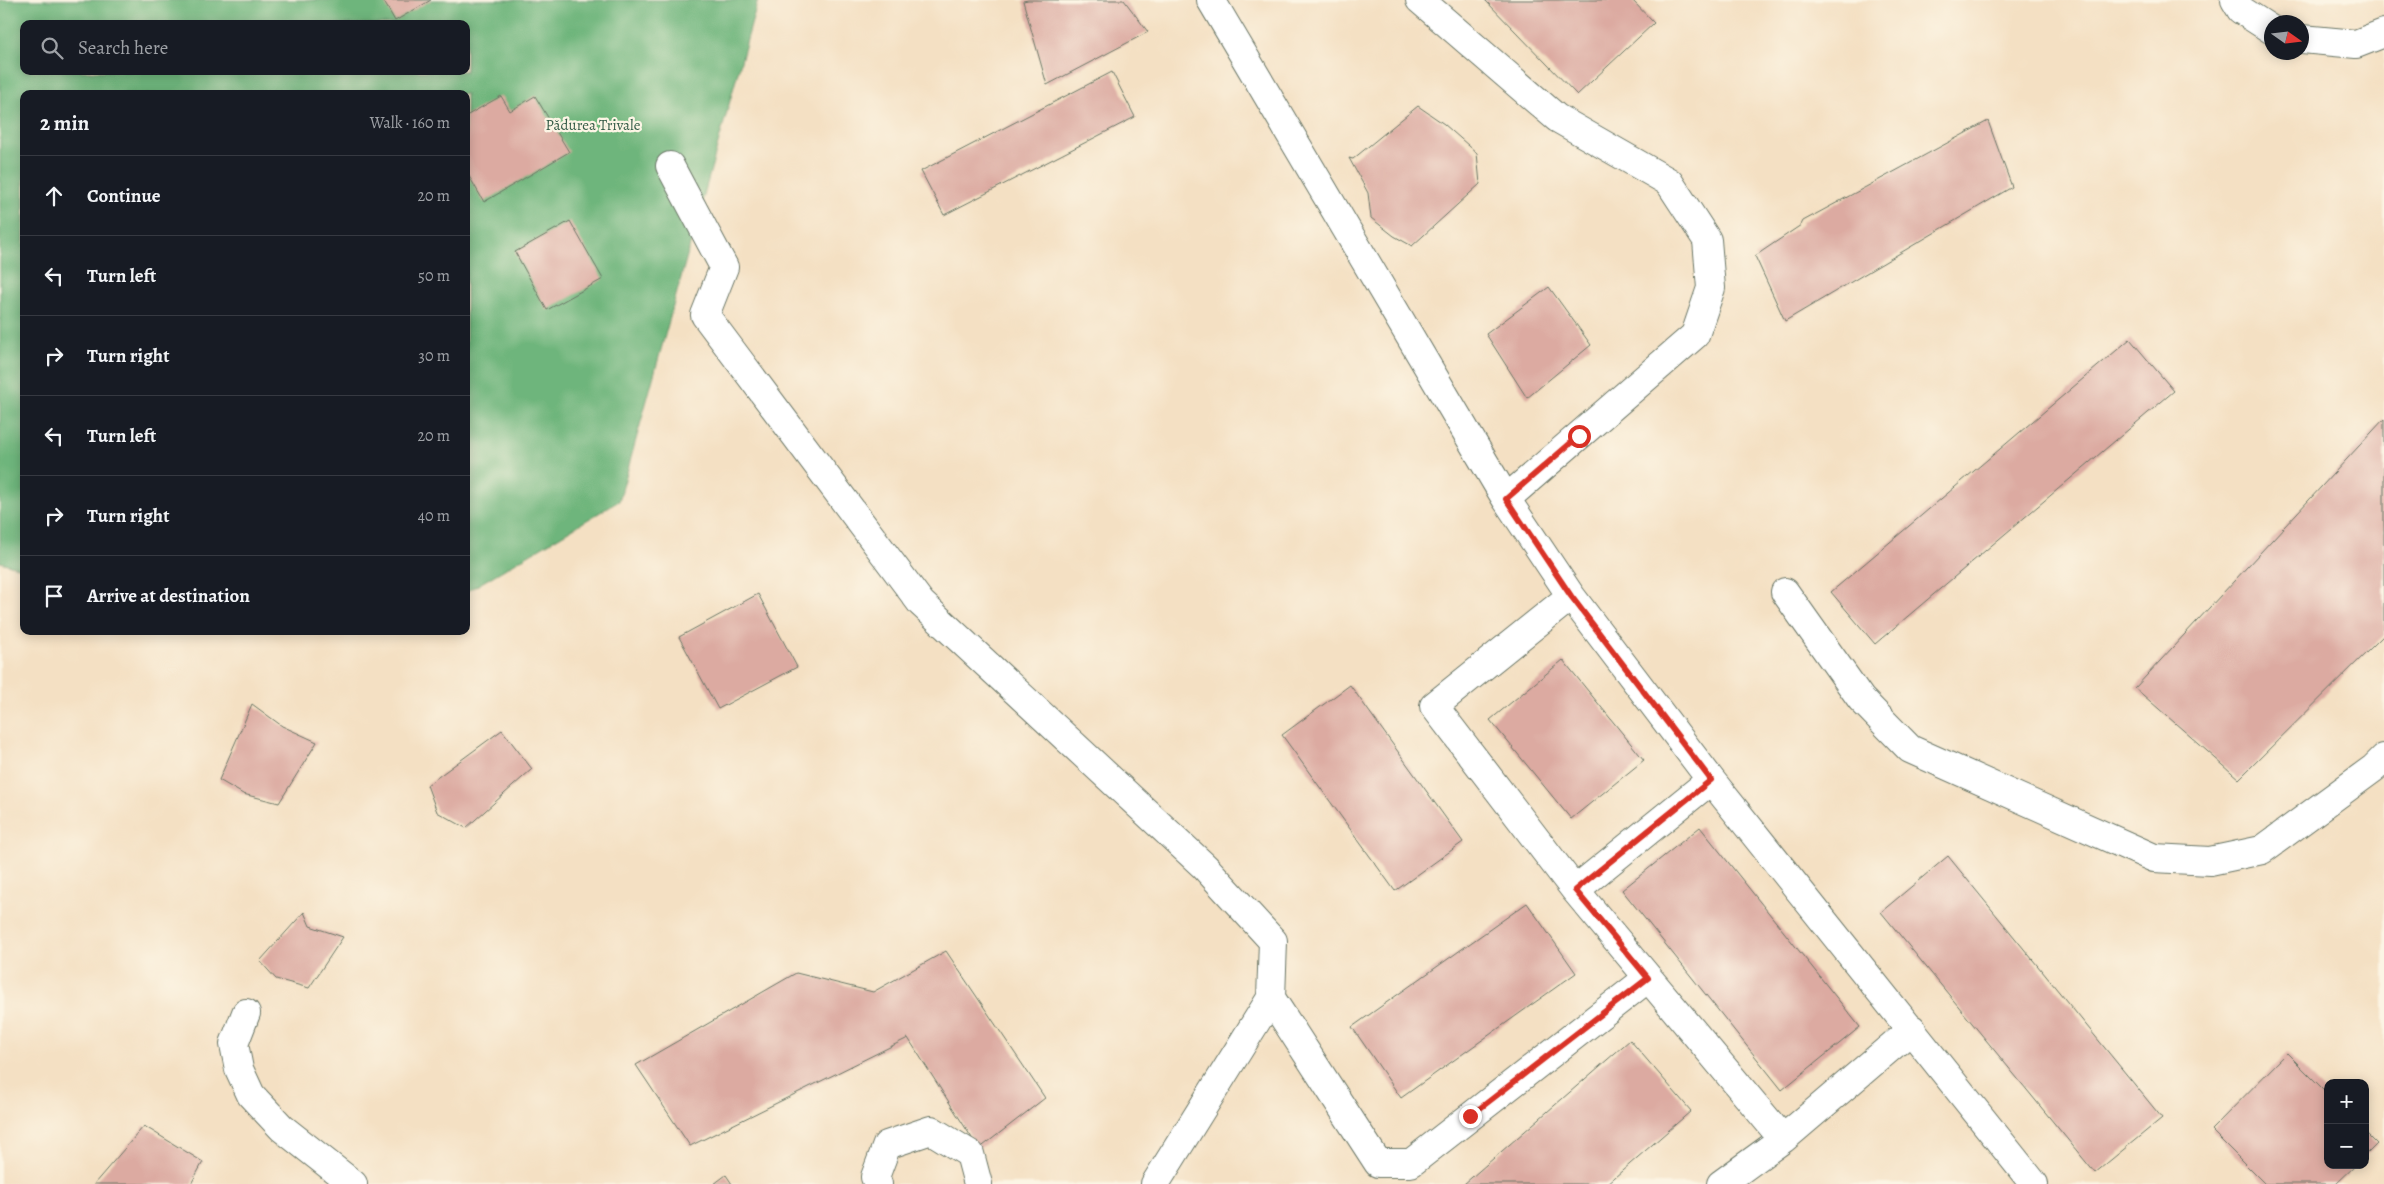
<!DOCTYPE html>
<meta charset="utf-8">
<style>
:root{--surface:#171b24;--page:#20242c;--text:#f1f3f6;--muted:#9ea1a6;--line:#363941}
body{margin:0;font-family:Alegreya,serif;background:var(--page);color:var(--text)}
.controls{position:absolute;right:15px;bottom:15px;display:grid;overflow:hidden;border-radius:10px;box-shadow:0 2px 12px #0003}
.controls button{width:45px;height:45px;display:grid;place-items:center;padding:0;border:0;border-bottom:1px solid var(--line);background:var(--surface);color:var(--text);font:25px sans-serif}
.compass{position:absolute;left:2264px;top:15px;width:45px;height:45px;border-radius:50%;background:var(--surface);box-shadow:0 2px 12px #0003;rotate:104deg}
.stop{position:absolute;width:15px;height:15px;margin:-11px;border:4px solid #d93025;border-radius:50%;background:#fff}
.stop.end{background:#d93025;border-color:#fff;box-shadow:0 1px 5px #0008}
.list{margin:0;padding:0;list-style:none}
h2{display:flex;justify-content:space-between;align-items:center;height:65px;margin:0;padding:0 20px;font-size:21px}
h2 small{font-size:16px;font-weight:400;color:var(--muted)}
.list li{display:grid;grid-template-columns:32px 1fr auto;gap:15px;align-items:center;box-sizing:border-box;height:80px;padding:0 20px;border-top:1px solid var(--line)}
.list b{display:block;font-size:19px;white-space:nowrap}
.list em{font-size:16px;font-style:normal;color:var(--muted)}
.icon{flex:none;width:28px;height:28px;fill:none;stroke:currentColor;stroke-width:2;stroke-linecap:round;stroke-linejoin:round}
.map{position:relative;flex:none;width:2384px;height:1184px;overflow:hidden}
.search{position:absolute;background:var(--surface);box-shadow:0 2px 12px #0003;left:20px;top:20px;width:450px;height:55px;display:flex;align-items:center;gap:12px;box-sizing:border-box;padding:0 18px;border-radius:10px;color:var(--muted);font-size:19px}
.panel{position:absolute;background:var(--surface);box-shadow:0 2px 12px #0003;left:20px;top:90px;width:450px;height:545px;border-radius:10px}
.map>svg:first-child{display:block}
.forest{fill:#6eb57b;stroke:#467958;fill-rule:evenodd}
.building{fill:#dcaaa1}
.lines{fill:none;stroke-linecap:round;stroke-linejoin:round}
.minor-casing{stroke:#6a7666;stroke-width:30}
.minor{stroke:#fff;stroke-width:28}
.route{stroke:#d93025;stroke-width:6}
.labels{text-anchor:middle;stroke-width:4.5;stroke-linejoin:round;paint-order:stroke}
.park-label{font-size:15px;fill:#345b47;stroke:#fcf5e5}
</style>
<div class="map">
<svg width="2384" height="1184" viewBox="0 0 2384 1184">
<rect width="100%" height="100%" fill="#fcf5e5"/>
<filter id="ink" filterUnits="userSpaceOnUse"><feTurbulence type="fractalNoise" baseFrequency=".02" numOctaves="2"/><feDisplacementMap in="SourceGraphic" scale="10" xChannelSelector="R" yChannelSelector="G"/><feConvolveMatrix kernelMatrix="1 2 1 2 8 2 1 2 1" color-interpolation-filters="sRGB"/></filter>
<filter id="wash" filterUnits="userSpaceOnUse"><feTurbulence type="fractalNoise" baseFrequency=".0096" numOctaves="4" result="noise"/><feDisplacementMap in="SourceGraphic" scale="20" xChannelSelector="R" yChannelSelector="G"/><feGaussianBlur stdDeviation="1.12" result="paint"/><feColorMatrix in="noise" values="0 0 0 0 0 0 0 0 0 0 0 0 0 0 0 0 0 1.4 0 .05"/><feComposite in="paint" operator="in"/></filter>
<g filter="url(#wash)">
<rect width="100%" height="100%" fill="#f4e0c3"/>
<path class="forest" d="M0,0H758L619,501L466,592V94H24V569L0,562ZM24,24H466V71H24Z"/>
<g id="blocks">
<path class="building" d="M383,0H431L395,21Z
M1028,0H1124L1148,32L1047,85L1023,1Z
M1485,0H1632L1654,23L1577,95Z
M1112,72L1135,117L944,215L921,171Z
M501,96L510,111L535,96L569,152L484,202L466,171V116Z
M1418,106L1444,124L1477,153L1480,184L1412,246L1394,236L1371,218L1368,193L1349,158L1353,159Z
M1988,121L2012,187L1785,321L1755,256L1801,225L1803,221Z
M570,221L603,279L547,310L515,252Z
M1549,287L1591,345L1527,398L1486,334Z
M2130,339L2174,391L1875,644L1831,592Z
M2384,419V635L2239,779L2135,688Z
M758,594L797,667L718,709L679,637Z
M1563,660L1644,760L1571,819L1490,720Z
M1350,685L1463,842L1395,891L1282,735Z
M252,704L282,726L317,742L279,803L243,794L219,780Z
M502,730L532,769L466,828L437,812L427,785Z
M1700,827L1860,1027L1782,1090L1622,890Z
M1948,856L2162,1118L2095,1173L1881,912Z
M1527,903L1576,973L1401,1098L1352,1027Z
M304,912L310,926L343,937L309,988L276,979L260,961Z
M946,951L1045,1098L979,1149L908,1038L690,1146L636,1065L796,973L873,992Z
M1630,1040L1691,1111L1607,1184H1464Z
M2287,1053L2328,1094V1165H2356L2336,1184H2265L2211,1130Z
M144,1126L203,1162L191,1184H94Z
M2365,1132L2377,1144L2365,1156Z
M726,1175L732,1184H714Z"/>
</g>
</g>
<g filter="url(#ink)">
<use href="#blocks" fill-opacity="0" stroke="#6a7666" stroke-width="1"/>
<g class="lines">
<defs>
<path id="minor" d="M1211,0L1506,499
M1420,0L1557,118L1669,182L1707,240L1711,288L1695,335L1506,499L1571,596L1711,780L2034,1184
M2235,0L2241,10L2272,30
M2302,39L2356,44L2384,33
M670,166L724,267L705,315L921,603L1205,867L1273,941L1271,998L1155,1184
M1785,592L1861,699L1910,749L2154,858L2210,861L2262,850L2374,768L2384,758
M1571,596L1434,706L1575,890L1783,1139L1912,1029
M1575,890L1711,780
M1271,998L1378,1163H1411L1648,978
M246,1013L234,1044L239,1069L251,1095L282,1128L353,1184
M878,1184L875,1177L887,1145L931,1130L970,1154L978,1184
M1721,1184L1783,1139"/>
</defs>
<use href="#minor" class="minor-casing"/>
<use href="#minor" class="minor"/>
</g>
</g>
<g class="lines" filter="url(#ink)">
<path class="route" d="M1470,1116L1648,978L1575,890L1711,780L1571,596L1506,499L1579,436"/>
</g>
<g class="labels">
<g class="park-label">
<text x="593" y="130">Pădurea Trivale</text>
</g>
</g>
</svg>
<div class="controls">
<button>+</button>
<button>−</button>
</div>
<svg class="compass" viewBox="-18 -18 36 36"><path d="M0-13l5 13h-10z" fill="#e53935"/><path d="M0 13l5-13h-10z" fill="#9ea1a6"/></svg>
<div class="stop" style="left:1579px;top:436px"></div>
<div class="stop end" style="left:1470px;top:1116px"></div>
<div class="search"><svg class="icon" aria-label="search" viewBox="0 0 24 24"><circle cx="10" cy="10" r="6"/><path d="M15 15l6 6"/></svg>Search here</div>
<section class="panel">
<h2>2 min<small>Walk · 160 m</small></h2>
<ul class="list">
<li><svg class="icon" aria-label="ahead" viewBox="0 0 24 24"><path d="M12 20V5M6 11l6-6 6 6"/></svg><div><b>Continue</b></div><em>20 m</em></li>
<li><svg class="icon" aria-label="left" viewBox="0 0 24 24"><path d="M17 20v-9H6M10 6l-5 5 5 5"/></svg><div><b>Turn left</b></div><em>50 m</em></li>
<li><svg class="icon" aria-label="right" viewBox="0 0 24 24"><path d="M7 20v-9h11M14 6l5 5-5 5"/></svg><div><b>Turn right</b></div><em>30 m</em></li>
<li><svg class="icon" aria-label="left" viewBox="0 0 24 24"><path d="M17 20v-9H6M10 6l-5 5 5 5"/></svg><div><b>Turn left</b></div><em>20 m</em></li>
<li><svg class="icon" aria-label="right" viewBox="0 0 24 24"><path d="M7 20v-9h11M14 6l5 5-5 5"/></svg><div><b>Turn right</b></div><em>40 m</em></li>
<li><svg class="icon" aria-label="arrive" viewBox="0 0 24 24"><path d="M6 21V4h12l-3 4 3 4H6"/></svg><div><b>Arrive at destination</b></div></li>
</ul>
</section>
</div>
